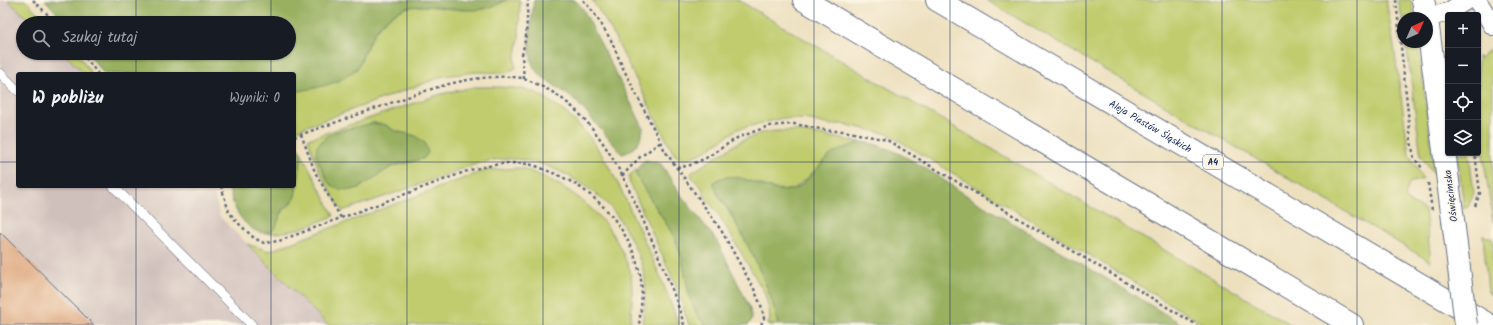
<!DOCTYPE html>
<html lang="pl">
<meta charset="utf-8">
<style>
:root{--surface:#171b24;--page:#242831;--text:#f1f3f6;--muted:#9ea1a6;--line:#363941}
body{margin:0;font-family:Kalam,sans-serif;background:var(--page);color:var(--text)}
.controls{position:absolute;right:12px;top:12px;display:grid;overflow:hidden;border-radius:4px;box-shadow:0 1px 3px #0004}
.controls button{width:36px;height:36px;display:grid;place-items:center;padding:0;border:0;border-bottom:1px solid var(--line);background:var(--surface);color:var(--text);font:20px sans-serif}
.compass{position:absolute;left:1397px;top:12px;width:36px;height:36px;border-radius:50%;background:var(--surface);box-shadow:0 1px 3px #0004;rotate:45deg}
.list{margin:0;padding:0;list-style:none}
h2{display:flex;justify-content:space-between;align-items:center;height:52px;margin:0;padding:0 16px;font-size:17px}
h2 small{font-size:13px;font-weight:400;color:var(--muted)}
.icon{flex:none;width:22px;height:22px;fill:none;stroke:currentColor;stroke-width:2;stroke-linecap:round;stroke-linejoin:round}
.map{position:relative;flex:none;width:1493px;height:325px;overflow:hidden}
.search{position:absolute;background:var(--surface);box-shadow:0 1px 3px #0004;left:16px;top:16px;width:280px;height:44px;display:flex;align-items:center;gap:10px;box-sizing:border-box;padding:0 14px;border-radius:22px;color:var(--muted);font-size:15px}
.panel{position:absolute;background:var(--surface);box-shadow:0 1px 3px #0004;left:16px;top:72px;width:280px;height:116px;border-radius:4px}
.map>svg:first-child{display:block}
.industrial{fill:#d0c0bc}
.green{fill:#c0cc6e;stroke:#6e7e66;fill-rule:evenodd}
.forest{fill:#98b061;stroke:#5a7060}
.building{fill:#dda47c}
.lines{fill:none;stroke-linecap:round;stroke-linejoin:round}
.service-casing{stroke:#646d80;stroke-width:10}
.minor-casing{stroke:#646d80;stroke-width:20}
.tertiary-casing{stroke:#646d80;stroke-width:24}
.motorway-casing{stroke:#646d80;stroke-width:24}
.path{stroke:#646d80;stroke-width:2.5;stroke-dasharray:3 3;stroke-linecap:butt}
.service{stroke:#fff;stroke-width:9}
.minor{stroke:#fff;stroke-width:18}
.tertiary{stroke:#fff;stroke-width:22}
.motorway{stroke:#fff;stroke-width:22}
.tertiary-bridge-casing{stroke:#646d80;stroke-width:24;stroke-linecap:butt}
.path-bridge{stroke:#646d80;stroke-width:2.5;stroke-dasharray:3 3;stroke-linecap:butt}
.tertiary-bridge{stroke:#fff;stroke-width:22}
.grid{fill:none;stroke:#1b2f5e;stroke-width:1;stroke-opacity:0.55}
.labels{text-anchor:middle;stroke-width:3;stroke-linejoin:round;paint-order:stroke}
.shield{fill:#fcf5e5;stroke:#5e6a86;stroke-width:1}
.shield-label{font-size:9px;font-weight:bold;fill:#1b2f5e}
.street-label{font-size:10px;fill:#1b2f5e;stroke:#fcf5e5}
</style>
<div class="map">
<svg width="1493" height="325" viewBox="0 0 1493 325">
<rect width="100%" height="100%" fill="#fcf5e5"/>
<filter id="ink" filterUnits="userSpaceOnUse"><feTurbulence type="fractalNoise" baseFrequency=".025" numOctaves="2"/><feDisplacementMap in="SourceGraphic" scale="8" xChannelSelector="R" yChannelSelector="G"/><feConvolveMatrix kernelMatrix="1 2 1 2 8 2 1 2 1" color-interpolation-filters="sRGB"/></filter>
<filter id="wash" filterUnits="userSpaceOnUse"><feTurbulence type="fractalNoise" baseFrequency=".012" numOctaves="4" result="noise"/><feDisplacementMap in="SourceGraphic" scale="16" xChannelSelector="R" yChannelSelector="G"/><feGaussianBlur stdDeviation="0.9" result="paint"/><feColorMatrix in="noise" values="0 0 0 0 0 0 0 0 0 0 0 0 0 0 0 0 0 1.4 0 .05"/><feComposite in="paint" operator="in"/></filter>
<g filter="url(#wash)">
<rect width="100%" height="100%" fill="#ede0bf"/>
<path class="industrial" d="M0,0H8L32,23H23V53H63L85,74H18V186H212L220,217L328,325H0Z"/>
<path class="green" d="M8,0H25L48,23H32Z
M506,0H520L519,38L515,60L516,68L506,73L476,72L444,76L294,131V92L326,85L357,69L374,31L387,18L407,7L428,5L461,9H484Z
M592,0H738L1292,325H1205L888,134L842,124L829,125L811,120L783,118L738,129L702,153L683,160L675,155L670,147L610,28Z
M986,0H1386L1394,47L1409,154L1423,179L1409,183L1405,197L1411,203L1425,210L1431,262Z
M1398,0H1411L1415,18H1403V22Z
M1448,36V78L1444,46Z
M1406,42H1418L1435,175L1421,156Z
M1491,48L1493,50V222L1478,120V56L1480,58Z
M63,53H77L92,74H85Z
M474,87C494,87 518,86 537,93C543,96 549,101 555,105C599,135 618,183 639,229C654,261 667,292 679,325H642C644,310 648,285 643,270C638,251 621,216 605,202C579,178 540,157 504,159C482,160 460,170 440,177C407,189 375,200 342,211L319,171L308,139L441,94ZM373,123L386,125L395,131L416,136L428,153C418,165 400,161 386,170L329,183L316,154L345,129L356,128Z
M775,131H797L859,142L829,157L805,180L792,190L774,189L756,183L716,192C741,228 769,282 779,325H768L770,319L769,309L764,292L719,215L705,197L702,188L692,177L691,173L741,141L761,133Z
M301,152L334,216C313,224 289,235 266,233C276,228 277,220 283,212C285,207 291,205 293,201C296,196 302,157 301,152Z
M1457,153H1469L1474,193L1468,207L1464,208Z
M521,168C566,183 605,211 624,256C626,262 631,270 631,276C633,292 632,309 630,325H328L247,244L269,251L486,170Z
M637,169L636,174C648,199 667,220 678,246C683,259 684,272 688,285C692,298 698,310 703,322L707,325H689L676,286L629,181V176Z
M1483,235L1493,239V296L1488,293Z"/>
<path class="forest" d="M45,0H506C471,22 438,0 406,8C383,17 374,31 364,53C362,57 360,65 356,69C340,85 314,88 294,92V74H104L88,53H289V23H67Z
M534,0H575L583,9L643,127C643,139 634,152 622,154L576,101L540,75L534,68L531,60L529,38Z
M373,123L386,125L395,131L416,136L425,143L428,153L423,159L394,165L359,188L352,190L337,189L329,183L319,163L316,154L317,146L327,136L335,132Z
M859,142C898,143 948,185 982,205C1049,245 1117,284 1183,325H779C770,288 750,248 731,214C725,203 717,195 713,182C738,165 765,195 791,190C803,188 819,165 828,157C836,150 849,147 859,142Z
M294,147H297L301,152L302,157L295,196C292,203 287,205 283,211C278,216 279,225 273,230C259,240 242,222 236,210C232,203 231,194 228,186H294Z
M646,160L661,164L681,195L717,241L749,306L752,319L748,325H707C684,308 688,271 678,246C667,220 648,199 636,174L641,163Z"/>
<g id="blocks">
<path class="building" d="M0,232L94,325H0Z"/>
</g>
</g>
<g filter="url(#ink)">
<use href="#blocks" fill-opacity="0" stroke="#646d80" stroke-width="1"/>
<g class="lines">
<defs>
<path id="service" d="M0,73L18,91
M113,186L252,325"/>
<path id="minor" d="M1477,0L1493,26
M1427,18L1448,12L1467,0"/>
<path id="tertiary" d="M1423,0L1427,18
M1427,19L1453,220"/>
<g id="motorway">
<path d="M804,0L1352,325"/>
<path id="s1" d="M937,0L1489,325"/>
</g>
</defs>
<use href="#service" class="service-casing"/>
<use href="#minor" class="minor-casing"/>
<use href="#tertiary" class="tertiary-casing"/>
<use href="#motorway" class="motorway-casing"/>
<path class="path" d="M33,0L56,23
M583,0L594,13L611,40L623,68L665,151L721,230L754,289L762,308L764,318L761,325
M1396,0L1411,141L1414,158L1423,169
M82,53L98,74
M524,79L522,55L526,36L528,0
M301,134L315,172L341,218
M294,137C325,126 357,115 388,104C430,89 467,75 512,77C522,77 531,81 541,86C600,114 628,186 653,243C664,270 676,296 684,325
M677,167L688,166L706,158L737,138L769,126L794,124L831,131H844L887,140L1197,325
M622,176L640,157L661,142
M221,186L229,212L237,222L254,238L264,243L279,241L470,170C488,166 508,161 527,164C536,165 545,170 553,173C595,190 628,226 639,270C644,287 641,308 639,325
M1475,206L1480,193L1475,153"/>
<use href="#service" class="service"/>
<use href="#minor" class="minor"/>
<use href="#tertiary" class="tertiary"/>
<use href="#motorway" class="motorway"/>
<defs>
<path id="tertiary-bridge" d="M1453,220L1466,325"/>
</defs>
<use href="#tertiary-bridge" class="tertiary-bridge-casing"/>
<path class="path-bridge" d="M1428,183L1432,210"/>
<use href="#tertiary-bridge" class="tertiary-bridge"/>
</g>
</g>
<path class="grid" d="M136,0V23M271,0V23M407,0V325M543,0V325M679,0V325M814,0V325M950,0V325M1086,0V325M1222,0V325M1357,0V325M136,53V74M271,53V74M0,162H18M294,162H1493M136,186V325M271,186V325"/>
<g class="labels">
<rect class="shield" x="1203" y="155" width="20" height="14" rx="3"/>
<g class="shield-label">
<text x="1213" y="165">A4</text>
</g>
<g class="street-label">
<text dy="4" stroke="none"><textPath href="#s1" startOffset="248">Aleja Piastów Śląskich</textPath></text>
<text transform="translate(1450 196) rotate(-97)" y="4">Oświęcimska</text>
</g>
</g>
</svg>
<div class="controls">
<button>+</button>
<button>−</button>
<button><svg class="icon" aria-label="locate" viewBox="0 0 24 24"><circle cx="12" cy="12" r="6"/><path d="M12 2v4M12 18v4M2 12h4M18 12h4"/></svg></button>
<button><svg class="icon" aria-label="layers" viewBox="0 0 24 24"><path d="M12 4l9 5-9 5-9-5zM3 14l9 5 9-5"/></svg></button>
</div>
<svg class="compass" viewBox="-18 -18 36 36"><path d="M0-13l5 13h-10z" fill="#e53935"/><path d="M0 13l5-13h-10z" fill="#9ea1a6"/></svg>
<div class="search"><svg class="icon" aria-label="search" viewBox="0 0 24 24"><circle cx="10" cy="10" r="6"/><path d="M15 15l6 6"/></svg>Szukaj tutaj</div>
<section class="panel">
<h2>W pobliżu<small>Wyniki: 0</small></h2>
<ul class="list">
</ul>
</section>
</div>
